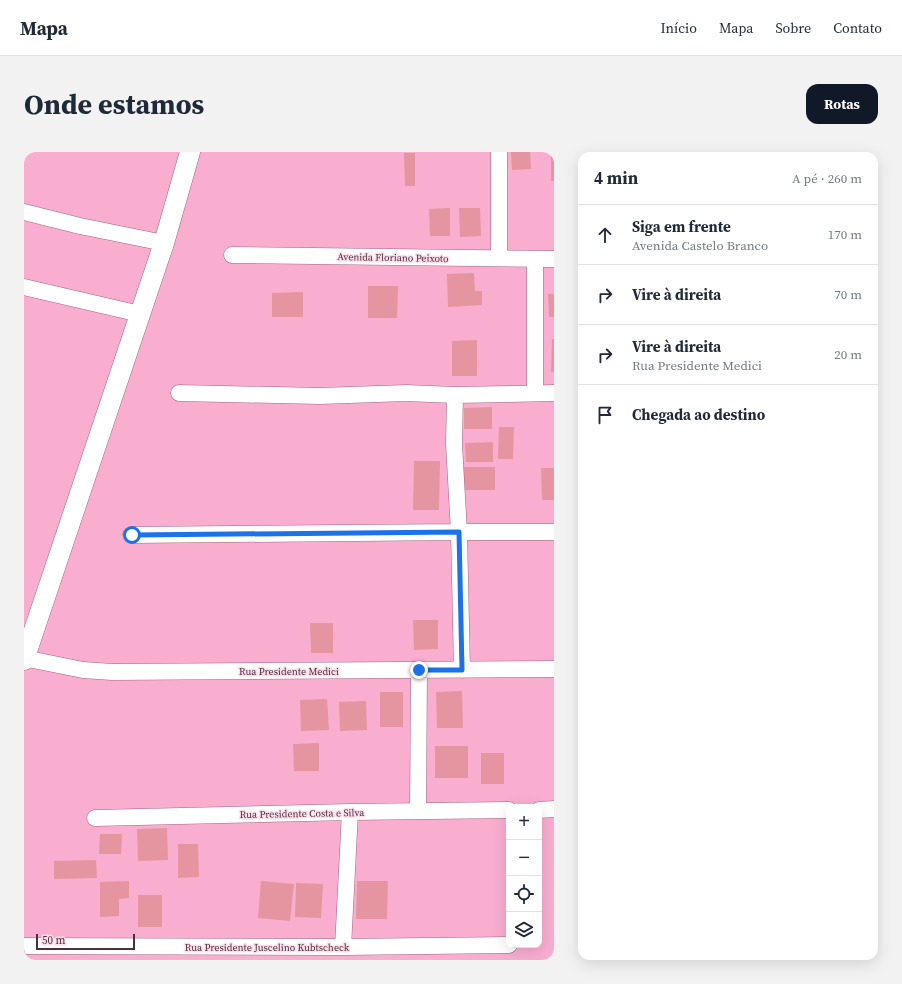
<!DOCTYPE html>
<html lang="pt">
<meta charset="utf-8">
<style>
:root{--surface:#fff;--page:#f2f2f3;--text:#1f2937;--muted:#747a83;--line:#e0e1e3;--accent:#111827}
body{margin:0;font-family:"Source Serif 4",serif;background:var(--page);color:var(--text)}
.controls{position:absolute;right:12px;bottom:12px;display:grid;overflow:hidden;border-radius:8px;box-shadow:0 4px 16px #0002}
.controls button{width:36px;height:36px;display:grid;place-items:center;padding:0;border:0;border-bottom:1px solid var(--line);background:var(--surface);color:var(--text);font:20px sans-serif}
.scale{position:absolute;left:12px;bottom:10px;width:99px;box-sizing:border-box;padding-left:4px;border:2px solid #4d2f3d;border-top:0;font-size:11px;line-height:14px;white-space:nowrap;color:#4d2f3d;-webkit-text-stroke:3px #fedeeb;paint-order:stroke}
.stop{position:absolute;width:12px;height:12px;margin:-9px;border:3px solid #1a73e8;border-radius:50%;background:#fff}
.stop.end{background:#1a73e8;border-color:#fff;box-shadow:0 1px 4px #0008}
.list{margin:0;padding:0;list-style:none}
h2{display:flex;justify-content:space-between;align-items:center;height:52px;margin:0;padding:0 16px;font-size:17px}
h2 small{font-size:13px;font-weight:400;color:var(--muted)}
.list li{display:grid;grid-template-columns:26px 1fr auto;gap:12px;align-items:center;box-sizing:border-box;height:60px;padding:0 16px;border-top:1px solid var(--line)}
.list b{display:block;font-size:15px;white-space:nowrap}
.list p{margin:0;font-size:13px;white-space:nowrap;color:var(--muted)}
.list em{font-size:13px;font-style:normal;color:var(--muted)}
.icon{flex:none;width:22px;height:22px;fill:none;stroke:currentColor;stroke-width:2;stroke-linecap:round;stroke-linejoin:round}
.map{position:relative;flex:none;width:530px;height:808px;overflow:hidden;border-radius:12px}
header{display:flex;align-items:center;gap:24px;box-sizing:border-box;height:56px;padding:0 20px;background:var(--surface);border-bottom:1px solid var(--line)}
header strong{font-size:19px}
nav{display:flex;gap:22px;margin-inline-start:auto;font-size:14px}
.intro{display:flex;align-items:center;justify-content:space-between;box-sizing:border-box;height:96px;padding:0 24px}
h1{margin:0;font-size:28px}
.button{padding:10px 18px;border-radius:12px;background:var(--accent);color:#fff;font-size:14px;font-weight:700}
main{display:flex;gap:24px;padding:0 24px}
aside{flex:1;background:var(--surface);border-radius:12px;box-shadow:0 4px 16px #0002}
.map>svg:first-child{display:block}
.building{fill:#e5959f}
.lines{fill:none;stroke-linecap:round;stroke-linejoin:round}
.minor-casing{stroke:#a76282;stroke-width:17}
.major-casing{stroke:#a76282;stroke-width:21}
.minor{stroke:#fff;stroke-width:16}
.major{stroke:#fff;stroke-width:20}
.route{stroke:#1a73e8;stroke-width:5}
.labels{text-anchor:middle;stroke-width:3;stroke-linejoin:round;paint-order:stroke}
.street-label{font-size:10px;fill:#4d2f3d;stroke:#fedeeb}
</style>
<header>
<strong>Mapa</strong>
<nav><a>Início</a><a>Mapa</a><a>Sobre</a><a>Contato</a></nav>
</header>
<div class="intro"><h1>Onde estamos</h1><a class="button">Rotas</a></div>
<main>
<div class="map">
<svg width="530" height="808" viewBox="0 0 530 808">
<rect width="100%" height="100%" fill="#f9aecf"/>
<path class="building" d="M487,0H506L507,17L488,18Z
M527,0H530V29H527Z
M380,1H391V34H381Z
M426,56V84H406L405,57Z
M435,56H456L457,84L436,85Z
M450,121L451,139H458V153L424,155L423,122Z
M344,134H374L373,166H344Z
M279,140V165H248V141Z
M524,142H530V165H525Z
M528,187H530V220H527Z
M453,188V224H428V189Z
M468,255V277H440V256Z
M475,275H490L489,307H474Z
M469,290V310H442L441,291Z
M390,309H416L415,358H389Z
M439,315H471V338H439Z
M517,316H530V348H518Z
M389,468H414V497L390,498Z
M286,471H309V501H287Z
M438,539L439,576H413L412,540Z
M356,540H379V575H356Z
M303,547L305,578L277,579L276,548Z
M342,549L343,578L316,579L315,550Z
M295,591V619H270L269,592Z
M411,594H444V626H411Z
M457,601H480V632H457Z
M143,676L144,708L114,709L113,677Z
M76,682H98L97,702H75Z
M154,692H174L175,725L154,726Z
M72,708L73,726L30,727V709Z
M105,729V746L95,747V764L76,765V730Z
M237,729L270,732L266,769L234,766Z
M333,729H364L363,767H332Z
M272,731L299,732L297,766L271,765Z
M114,743H138V775H114Z"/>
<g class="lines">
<defs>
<path id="minor" d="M475,0V106
M0,60L56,74L140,91
M208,103L530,107
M0,135L116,162
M155,241L296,244L382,241L431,243L430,292L435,380L438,518
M511,241V107
M431,243L530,241
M107,383L435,380H530
M0,506L59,518L88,520L530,517
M515,658L530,657
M394,659L395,518
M71,666L326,660L485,658
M0,794L319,795L485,793
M319,795L326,660"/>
<path id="major" d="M0,508L140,91L166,0"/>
</defs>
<use href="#minor" class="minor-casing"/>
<use href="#major" class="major-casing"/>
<use href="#minor" class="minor"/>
<use href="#major" class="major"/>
</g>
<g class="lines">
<path class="route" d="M108,383L435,380L438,518H395"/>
</g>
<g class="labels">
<g class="street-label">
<text transform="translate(369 105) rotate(1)" y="4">Avenida Floriano Peixoto</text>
<text x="265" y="523">Rua Presidente Medici</text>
<text transform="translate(278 661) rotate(-1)" y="4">Rua Presidente Costa e Silva</text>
<text x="243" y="799">Rua Presidente Juscelino Kubtscheck</text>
</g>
</g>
</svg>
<div class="controls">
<button>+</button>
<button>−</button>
<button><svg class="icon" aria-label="locate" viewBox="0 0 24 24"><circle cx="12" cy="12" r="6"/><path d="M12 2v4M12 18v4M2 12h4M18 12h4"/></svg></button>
<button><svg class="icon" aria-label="layers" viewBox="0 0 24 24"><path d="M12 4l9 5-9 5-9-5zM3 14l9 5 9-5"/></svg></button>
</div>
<div class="scale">50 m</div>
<div class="stop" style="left:108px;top:383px"></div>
<div class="stop end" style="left:395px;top:518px"></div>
</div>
<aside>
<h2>4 min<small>A pé · 260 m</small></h2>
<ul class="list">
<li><svg class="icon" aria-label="ahead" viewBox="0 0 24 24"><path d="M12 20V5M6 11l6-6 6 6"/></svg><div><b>Siga em frente</b><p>Avenida Castelo Branco</p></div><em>170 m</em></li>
<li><svg class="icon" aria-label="right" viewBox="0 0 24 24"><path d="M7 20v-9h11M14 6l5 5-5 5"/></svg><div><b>Vire à direita</b></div><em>70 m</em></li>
<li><svg class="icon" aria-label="right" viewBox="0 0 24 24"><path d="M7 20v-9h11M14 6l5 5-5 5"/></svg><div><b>Vire à direita</b><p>Rua Presidente Medici</p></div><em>20 m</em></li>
<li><svg class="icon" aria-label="arrive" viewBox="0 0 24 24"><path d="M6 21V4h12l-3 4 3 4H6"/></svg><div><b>Chegada ao destino</b></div></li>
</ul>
</aside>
</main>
